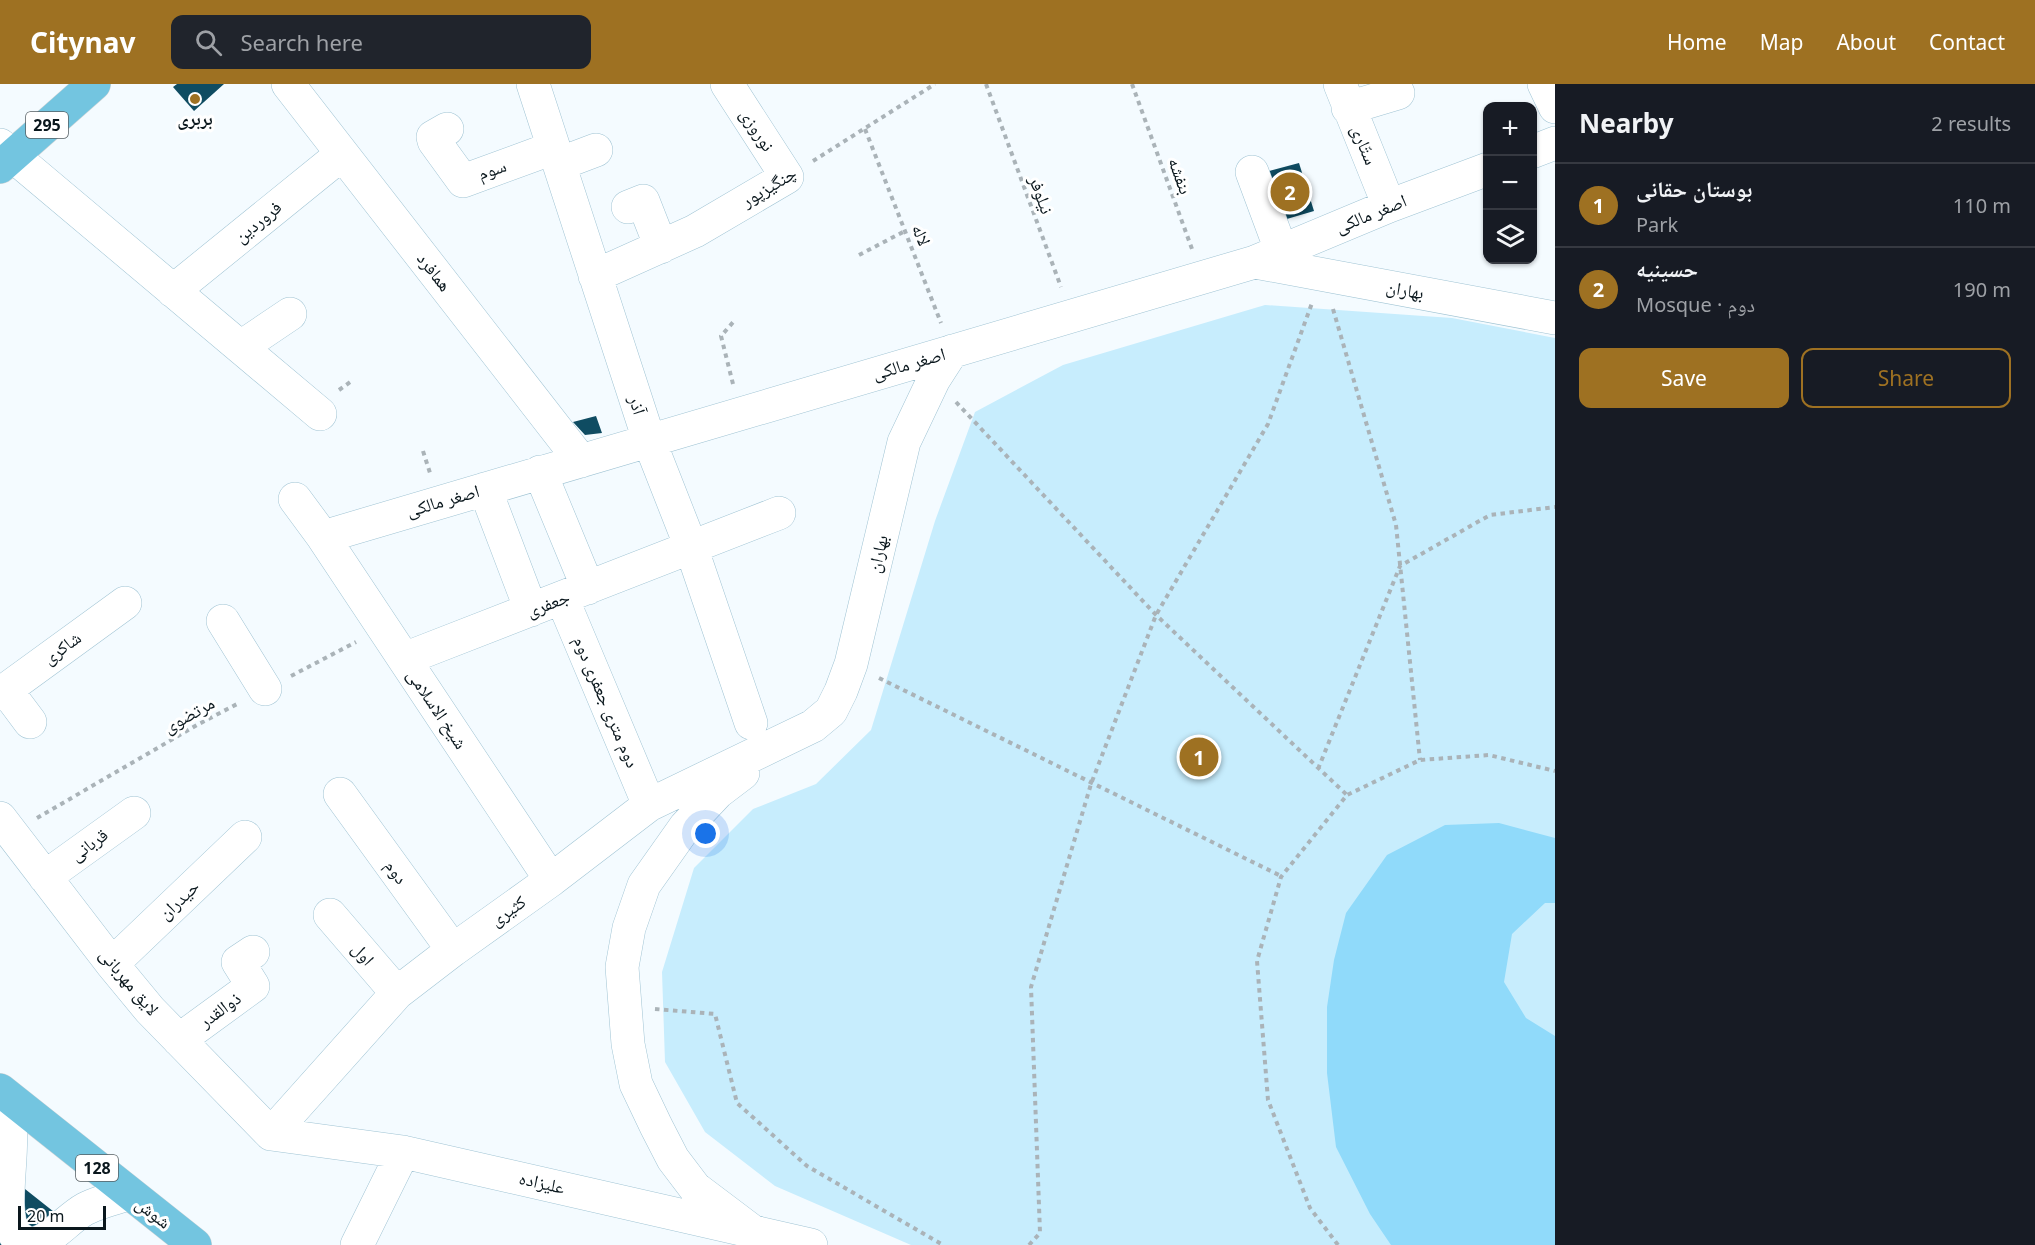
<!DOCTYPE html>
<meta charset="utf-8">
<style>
:root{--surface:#171b24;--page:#20242c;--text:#f1f3f6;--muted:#9ea1a6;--line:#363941;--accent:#9e7122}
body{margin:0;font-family:"Noto Sans","Noto Naskh Arabic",sans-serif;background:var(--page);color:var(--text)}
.controls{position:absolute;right:18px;top:18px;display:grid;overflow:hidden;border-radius:12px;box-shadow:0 2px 4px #0004}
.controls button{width:54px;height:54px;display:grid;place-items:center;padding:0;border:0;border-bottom:2px solid var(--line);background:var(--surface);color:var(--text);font:30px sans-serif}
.scale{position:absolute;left:18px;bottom:15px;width:88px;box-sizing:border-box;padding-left:6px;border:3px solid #0a171d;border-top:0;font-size:16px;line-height:21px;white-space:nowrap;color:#0a171d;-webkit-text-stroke:4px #fff;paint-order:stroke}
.you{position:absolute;left:706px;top:750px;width:21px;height:21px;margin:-15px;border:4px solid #fff;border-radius:50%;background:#1a73e8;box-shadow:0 0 0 9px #1a73e833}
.badge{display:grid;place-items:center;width:39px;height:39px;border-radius:50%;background:var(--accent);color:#fff;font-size:20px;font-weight:700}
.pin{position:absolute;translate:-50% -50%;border:3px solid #fff;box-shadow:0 2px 6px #0006}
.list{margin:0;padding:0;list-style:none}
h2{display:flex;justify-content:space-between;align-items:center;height:78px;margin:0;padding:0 24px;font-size:26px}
h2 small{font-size:20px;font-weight:400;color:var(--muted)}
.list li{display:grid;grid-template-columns:39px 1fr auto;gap:18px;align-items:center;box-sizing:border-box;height:84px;padding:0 24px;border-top:2px solid var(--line)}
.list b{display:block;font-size:22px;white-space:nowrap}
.list p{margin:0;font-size:20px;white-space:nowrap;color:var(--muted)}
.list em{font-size:20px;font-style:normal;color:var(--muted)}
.actions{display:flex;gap:12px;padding:18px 24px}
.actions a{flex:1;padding:14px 0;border:2px solid var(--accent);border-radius:12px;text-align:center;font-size:21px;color:var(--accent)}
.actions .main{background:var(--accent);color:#fff}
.icon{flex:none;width:33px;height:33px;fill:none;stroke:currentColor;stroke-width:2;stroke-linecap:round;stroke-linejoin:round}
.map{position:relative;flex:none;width:1555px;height:1161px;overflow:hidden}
header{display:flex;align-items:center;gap:36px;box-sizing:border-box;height:84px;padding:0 30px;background:var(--accent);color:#fff}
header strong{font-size:28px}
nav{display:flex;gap:33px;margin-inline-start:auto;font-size:21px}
.search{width:420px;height:54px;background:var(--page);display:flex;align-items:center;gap:15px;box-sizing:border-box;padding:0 21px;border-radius:12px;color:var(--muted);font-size:22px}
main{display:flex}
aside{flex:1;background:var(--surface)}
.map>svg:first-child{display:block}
.green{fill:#c7edfd}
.water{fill:#90dafa}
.building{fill:#0f4c62}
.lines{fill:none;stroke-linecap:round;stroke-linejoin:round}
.minor-casing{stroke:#a0c4d4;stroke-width:34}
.major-casing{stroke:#d3d5d6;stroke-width:34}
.path{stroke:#aab3b8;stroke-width:4;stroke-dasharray:4.5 4.5;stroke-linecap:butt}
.minor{stroke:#fff;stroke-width:33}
.major{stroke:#73c5e0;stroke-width:33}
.poi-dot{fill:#9e7122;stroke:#fff;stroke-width:2}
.labels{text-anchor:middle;stroke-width:6;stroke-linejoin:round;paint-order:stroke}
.shield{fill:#fff;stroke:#545d61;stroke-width:1.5}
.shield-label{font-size:16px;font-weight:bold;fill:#0a171d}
.poi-label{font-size:18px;font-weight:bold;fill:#0a171d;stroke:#fff}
.street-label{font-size:18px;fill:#0a171d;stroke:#fff}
</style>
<header>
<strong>Citynav</strong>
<div class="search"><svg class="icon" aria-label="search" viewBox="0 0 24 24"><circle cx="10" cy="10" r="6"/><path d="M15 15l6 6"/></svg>Search here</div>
<nav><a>Home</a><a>Map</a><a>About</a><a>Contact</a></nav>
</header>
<main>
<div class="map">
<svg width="1555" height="1161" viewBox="0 0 1555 1161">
<rect width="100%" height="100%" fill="#f4fbff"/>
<path class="green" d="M1265,221L1452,234L1555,254V1161H911L775,1102L705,1048L665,978L662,888L694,784L753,725L816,700L871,646L935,437L975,328L1063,281Z"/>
<path class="water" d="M1499,739L1555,754V819H1545L1512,850L1504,898L1526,934L1555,952V1161H1391L1370,1130L1336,1063L1327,989V923L1334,876L1346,829L1387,771L1445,741Z"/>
<path class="building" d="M177,0H224L194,27L173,3Z
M1299,79L1314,127L1280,137L1265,88Z
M596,332L602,349L585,351L573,338Z
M25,1105L68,1139L51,1161H0V1137Z"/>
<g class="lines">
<defs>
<path id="minor" d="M288,0L581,377
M533,0L649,356L691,463L751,639
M1340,0L1389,122
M1544,0L1555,23
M1348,24L1398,9
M447,45L433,53L434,57L463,97L553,64
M0,61L320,330
M1532,68L1555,59
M559,80L596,66
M1252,88L1281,166
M628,123L643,117L661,163
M1255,178L1555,234
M595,192L695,147L787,93L727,0
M173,207L342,70
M241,263L290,230
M540,388L588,504
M485,405L531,526
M295,415L323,453L551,796
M323,453L1255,178L1389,122L1488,85
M562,514L649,721
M223,537L265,605
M404,575L779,429
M6,606L30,638
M0,610L125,519
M743,689L718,708L685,743L644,801L629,844L622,883L628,960L636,1000L656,1042L673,1075L695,1104L752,1147
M340,710L453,866
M0,734L112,880L150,926L271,1050
M45,793L134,729
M330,831L397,909
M112,880L245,753
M179,956L253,902L238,878L253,868
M0,1015C3,1023 9,1032 10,1041C14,1073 0,1128 15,1151C22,1156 27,1161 36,1159C52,1155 70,1133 85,1125C99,1118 114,1114 129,1110
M271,1050L397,909L453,866L551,796L649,721L813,642L831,627L841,607L851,580L904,358L934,295L952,267
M271,1050L403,1068L811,1161
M357,1161L403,1068"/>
<path id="major" d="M0,83L94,0
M0,1006L195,1161"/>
</defs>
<use href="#minor" class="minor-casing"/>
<use href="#major" class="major-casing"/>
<path class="path" d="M986,0L1061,203
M1132,0L1192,165
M865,45L941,239
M813,77L935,0
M859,171L905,147
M1333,225L1396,441L1420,676
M733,300L721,252L735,236
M339,306L353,296
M956,318L1156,531L1347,711
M423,367L430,389
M291,592L356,558
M879,594L1281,792
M1318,685L1400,482L1490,431L1555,423
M37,734L197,641L239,619
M655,925L715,930L737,1019L807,1082L943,1161
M1029,1161L1040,1149L1031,903L1091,700L1156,531L1268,340L1312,219
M1338,1161L1310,1124L1268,1016L1257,877L1281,793L1347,711L1420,676L1489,671L1555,687"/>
<use href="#minor" class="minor"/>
<use href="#major" class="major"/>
</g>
<circle class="poi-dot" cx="195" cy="15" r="6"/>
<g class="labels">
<g class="shield">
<rect x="26" y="28" width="42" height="26" rx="4.5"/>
<rect x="76" y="1071" width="42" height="26" rx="4.5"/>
</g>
<g class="shield-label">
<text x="47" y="47">295</text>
<text x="97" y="1090">128</text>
</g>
<g class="poi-label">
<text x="195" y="41">بربری</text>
</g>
<g class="street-label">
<text transform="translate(757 46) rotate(57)" y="6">نوروزی</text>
<text transform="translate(1364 61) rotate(68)" y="6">ستّاری</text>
<text transform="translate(492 86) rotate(-20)" y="6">سوم</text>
<text transform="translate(1180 92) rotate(70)" y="6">بنفشه</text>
<text transform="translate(769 103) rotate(-31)" y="6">چنگیزپور</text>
<text transform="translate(1041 111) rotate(70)" y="6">نیلوفر</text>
<text transform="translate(1371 130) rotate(-22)" y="6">اصغر مالکی</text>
<text transform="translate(258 138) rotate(-39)" y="6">فروردین</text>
<text transform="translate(921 151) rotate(68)" y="6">لاله</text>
<text transform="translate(434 188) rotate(52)" y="6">همافرد</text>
<text transform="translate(1405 206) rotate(10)" y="6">بهاران</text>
<text transform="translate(909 280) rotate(-16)" y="6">اصغر مالکی</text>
<text transform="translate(637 321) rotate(72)" y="6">آذر</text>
<text transform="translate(443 417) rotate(-16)" y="6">اصغر مالکی</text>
<text transform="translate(878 470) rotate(-77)" y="6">بهاران</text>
<text transform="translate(548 520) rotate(-21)" y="6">جعفری</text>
<text transform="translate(62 564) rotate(-36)" y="6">شاکری</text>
<text transform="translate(606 618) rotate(67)" y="6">دوم متری جعفری دوم</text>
<text transform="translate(437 625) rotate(56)" y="6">شیخ الاسلامی</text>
<text transform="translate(189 631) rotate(-29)" y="6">مرتضوی</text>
<text transform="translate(89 761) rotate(-36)" y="6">قربانی</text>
<text transform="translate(396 788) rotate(54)" y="6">دوم</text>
<text transform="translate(179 816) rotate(-43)" y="6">حیدران</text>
<text transform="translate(508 827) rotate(-35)" y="6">کثیری</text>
<text transform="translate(363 870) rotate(49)" y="6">اول</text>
<text transform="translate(129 898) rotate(50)" y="6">لایق مهربانی</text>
<text transform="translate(220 926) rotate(-36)" y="6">ذوالقدر</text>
<text transform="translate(542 1099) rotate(13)" y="6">علیزاده</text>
<text transform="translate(153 1129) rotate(38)" y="6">شوش</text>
</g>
</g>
</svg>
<div class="controls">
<button>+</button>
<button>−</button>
<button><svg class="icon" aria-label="layers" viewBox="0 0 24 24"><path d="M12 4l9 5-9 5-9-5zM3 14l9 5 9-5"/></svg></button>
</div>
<div class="scale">20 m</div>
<div class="you"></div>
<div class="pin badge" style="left:1199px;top:673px">1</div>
<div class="pin badge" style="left:1290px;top:108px">2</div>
</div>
<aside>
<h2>Nearby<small>2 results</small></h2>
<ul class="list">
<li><span class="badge">1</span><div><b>بوستان حقانی</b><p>Park</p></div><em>110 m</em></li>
<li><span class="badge">2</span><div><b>حسینیه</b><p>Mosque · دوم</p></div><em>190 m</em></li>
</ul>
<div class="actions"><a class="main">Save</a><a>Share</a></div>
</aside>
</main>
